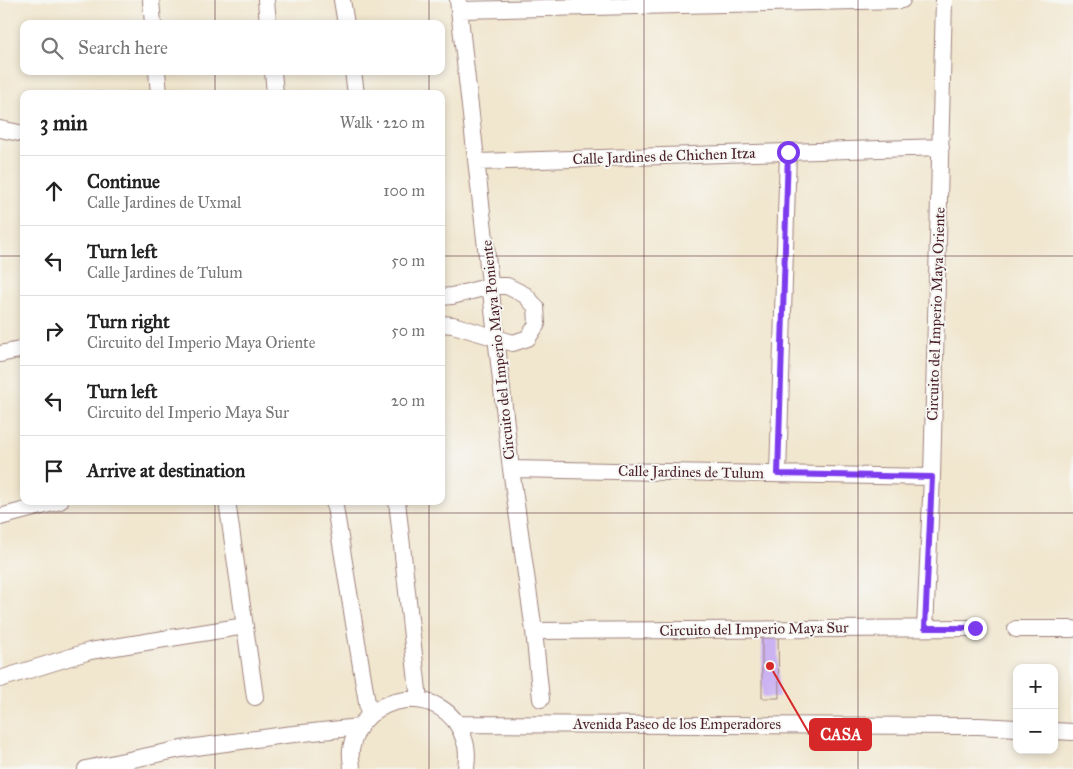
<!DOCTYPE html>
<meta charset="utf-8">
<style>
:root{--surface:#fff;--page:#f6f6f6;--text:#222;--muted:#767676;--line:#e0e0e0}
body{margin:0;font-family:"IM FELL Great Primer",serif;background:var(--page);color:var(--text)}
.controls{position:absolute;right:15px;bottom:15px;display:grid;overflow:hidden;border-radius:10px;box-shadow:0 2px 8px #0003}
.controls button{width:45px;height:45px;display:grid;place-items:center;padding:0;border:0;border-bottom:1px solid var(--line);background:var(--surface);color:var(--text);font:25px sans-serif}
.stop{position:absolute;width:15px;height:15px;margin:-11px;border:4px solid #7c3aed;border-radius:50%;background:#fff}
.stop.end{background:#7c3aed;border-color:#fff;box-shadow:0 1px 5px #0008}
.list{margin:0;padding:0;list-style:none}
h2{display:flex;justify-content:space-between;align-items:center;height:65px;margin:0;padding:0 20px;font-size:21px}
h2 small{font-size:16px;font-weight:400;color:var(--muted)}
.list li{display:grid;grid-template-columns:32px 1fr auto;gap:15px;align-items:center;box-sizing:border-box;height:70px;padding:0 20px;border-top:1px solid var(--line)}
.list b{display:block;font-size:19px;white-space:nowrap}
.list p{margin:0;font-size:16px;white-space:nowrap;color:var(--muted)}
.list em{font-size:16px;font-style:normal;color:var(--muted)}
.icon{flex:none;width:28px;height:28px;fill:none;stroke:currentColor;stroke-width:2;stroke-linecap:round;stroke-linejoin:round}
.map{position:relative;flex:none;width:1073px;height:769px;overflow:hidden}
.search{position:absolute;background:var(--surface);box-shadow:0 2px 8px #0003;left:20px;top:20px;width:425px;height:55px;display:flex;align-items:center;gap:12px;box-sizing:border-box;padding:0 18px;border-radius:10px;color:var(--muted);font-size:19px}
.panel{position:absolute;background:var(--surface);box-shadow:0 2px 8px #0003;left:20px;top:90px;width:425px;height:415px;border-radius:10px}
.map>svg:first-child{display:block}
.building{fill:#cbb3f2}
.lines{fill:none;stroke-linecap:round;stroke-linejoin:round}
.street-casing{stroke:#9e827c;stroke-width:18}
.street{stroke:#fff;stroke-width:16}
.route{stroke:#7c3aed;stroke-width:6}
.grid{fill:none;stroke:#4a1f2b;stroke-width:1;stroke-opacity:0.55}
.labels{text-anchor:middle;stroke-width:4;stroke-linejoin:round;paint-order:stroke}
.street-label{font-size:15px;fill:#4a1f2b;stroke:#f6f6f2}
.leader{fill:none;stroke:#d62828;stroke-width:2}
.callout-dot{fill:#d62828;stroke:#f6f6f2;stroke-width:2}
.callout{fill:#d62828;stroke:#d62828;stroke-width:2}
.callout-label{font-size:16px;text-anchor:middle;font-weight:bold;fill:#fff}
</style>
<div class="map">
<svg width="1073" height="769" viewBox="0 0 1073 769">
<rect width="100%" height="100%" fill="#f6f6f2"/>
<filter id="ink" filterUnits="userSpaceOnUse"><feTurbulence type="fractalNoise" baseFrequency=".02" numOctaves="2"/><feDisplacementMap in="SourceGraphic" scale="10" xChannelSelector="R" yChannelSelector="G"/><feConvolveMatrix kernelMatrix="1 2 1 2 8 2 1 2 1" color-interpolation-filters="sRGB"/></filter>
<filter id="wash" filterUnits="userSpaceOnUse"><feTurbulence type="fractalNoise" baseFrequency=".0096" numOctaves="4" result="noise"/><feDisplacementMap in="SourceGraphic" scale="20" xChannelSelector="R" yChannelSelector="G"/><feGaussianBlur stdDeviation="1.12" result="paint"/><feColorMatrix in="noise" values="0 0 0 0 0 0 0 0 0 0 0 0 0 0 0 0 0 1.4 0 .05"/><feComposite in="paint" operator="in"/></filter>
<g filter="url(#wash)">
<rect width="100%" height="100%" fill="#f1e6ce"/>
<g id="blocks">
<path class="building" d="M762,632L778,633L779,698H762Z"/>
</g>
</g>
<g filter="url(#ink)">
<use href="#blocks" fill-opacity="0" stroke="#9e827c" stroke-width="1"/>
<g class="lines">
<defs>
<path id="street" d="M151,0L153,24
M266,0L268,24
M342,0L346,24
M458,0L511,469L534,631L541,699
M459,10L902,0
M157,71L159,94
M273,71L275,94
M353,71L356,94
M0,129L24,134
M478,162L941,147
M441,297L452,296L491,286H507L525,295L536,307L537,324L528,338L513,343L453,325L441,324
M0,354L24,349
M511,469L932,477
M778,474L788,152
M227,501L255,697
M334,501L369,715
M397,501L419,700
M0,517L60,501
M925,628L932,477L944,0
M1016,629H1073
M534,631L975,628
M0,679L90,651L245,626
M457,724L979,726L1017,728
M1054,731L1073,732
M86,769L181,749L285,735L359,727
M352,769C352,763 350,756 351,750C360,691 446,680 464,739C468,749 467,759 466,769"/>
</defs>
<use href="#street" class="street-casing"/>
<use href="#street" class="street"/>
</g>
</g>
<g class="lines" filter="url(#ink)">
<path class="route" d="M788,152L778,474L932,477L925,628H975"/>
</g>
<path class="grid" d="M215,0V24M429,0V24M644,0V769M858,0V769M215,71V94M429,71V94M0,256H24M441,256H1073M215,501V769M429,501V769M0,513H1073"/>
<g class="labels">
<g class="street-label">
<text transform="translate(664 156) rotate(-2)" y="5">Calle Jardines de Chichen Itza</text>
<text transform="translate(936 314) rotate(-88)" y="5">Circuito del Imperio Maya Oriente</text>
<text transform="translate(498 350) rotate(-96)" y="5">Circuito del Imperio Maya Poniente</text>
<text transform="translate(691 472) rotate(1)" y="5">Calle Jardines de Tulum</text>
<text transform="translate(754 629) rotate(-1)" y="5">Circuito del Imperio Maya Sur</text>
<text x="677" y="729">Avenida Paseo de los Emperadores</text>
</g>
</g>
<path class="leader" d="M770 666L810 735"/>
<circle class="callout-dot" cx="770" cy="666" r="5"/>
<rect class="callout" x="810" y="719" width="61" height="31" rx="5"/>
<g class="callout-label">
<text x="841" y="740">CASA</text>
</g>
</svg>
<div class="controls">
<button>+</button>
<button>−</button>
</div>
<div class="stop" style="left:788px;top:152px"></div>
<div class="stop end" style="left:975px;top:628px"></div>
<div class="search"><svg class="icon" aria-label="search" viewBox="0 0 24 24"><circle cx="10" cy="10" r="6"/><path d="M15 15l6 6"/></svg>Search here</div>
<section class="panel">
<h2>3 min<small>Walk · 220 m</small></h2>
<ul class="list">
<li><svg class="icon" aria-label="ahead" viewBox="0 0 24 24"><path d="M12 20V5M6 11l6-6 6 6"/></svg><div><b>Continue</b><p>Calle Jardines de Uxmal</p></div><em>100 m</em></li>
<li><svg class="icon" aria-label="left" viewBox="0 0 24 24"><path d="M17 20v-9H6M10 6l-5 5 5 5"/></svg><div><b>Turn left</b><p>Calle Jardines de Tulum</p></div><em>50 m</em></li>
<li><svg class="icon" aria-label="right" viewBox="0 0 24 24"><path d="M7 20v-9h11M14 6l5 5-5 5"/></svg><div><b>Turn right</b><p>Circuito del Imperio Maya Oriente</p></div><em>50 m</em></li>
<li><svg class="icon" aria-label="left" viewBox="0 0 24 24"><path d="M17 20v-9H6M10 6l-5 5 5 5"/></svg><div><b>Turn left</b><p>Circuito del Imperio Maya Sur</p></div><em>20 m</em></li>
<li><svg class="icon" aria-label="arrive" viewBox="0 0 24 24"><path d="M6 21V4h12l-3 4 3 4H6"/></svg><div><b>Arrive at destination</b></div></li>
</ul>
</section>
</div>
